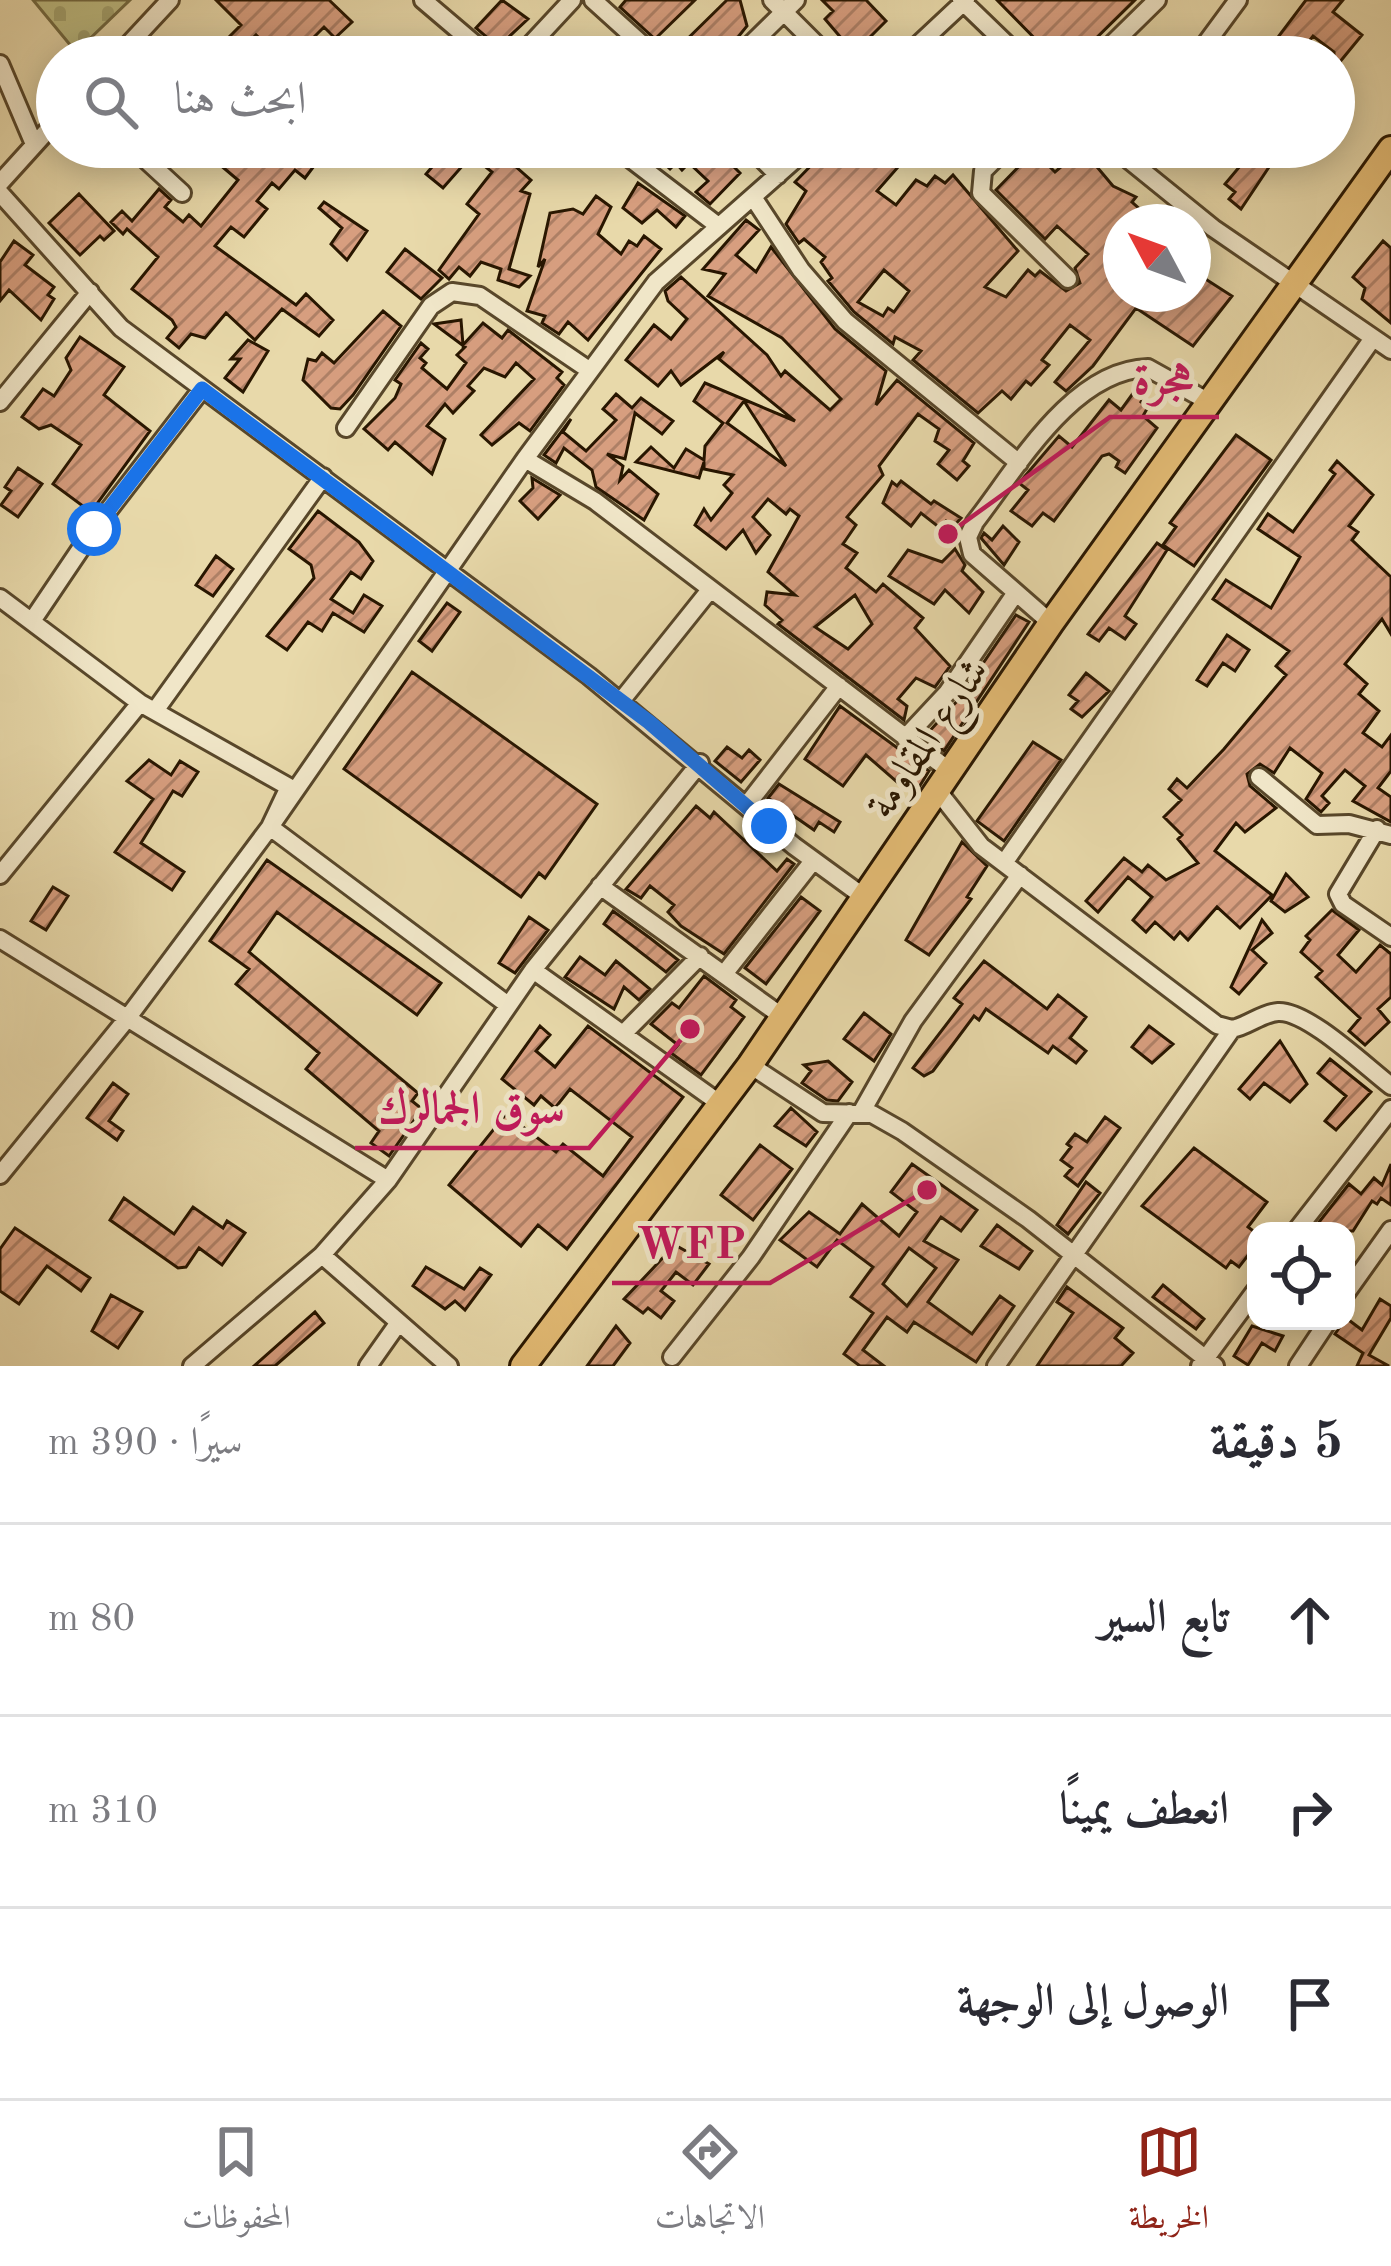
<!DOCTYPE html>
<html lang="ar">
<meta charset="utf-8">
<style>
:root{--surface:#fff;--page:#f7f7f7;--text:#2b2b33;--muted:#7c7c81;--line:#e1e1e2;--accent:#8f2418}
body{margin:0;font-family:"Old Standard TT",Amiri,serif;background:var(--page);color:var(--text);direction:rtl}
.controls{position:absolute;right:36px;bottom:36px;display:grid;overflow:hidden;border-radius:24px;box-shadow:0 6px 30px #0003}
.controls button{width:108px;height:108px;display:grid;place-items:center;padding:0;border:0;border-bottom:3px solid var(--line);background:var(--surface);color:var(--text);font:60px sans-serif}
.compass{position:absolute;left:1103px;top:204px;width:108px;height:108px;border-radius:50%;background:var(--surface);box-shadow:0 6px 30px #0003;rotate:311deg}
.stop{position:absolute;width:36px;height:36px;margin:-27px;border:9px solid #1a73e8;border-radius:50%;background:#fff}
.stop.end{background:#1a73e8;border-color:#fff;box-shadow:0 3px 12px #0008}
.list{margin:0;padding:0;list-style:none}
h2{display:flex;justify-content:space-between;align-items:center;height:156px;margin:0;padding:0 48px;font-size:51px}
h2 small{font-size:39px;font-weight:400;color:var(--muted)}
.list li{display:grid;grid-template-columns:78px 1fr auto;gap:36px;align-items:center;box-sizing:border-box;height:192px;padding:0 48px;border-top:3px solid var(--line)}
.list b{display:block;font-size:45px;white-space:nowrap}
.list em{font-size:39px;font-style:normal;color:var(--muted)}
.icon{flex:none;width:66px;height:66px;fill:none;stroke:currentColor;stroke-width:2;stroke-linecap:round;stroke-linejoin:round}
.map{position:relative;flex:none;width:1391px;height:1366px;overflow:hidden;direction:ltr}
.search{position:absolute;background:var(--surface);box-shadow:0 6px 30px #0003;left:36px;right:36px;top:36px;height:132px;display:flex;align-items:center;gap:30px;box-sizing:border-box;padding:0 42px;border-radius:66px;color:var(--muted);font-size:45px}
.sheet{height:732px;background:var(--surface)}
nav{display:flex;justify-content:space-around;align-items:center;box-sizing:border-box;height:168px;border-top:3px solid var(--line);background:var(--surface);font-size:33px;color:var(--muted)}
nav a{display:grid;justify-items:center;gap:6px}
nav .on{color:var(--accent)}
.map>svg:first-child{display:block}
.cemetery{fill:url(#cemetery-stones);stroke:#736a42;stroke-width:3}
.building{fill:url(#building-hatch);stroke:#281600;stroke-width:3;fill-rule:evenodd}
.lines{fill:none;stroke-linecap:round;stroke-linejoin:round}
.minor-casing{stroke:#58472a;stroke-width:22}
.highway-casing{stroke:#281600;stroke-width:30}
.minor{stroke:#f0e6c8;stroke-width:16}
.highway{stroke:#e4bc75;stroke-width:24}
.route{stroke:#1a73e8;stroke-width:15}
.labels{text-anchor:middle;stroke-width:10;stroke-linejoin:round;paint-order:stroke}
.street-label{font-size:42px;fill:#281600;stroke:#f0e6c8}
.leader{fill:none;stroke:#c2185b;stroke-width:4.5}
.callout-dot{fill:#c2185b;stroke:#f0e6c8;stroke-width:4.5}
.callout-label{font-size:45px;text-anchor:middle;font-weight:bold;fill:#c2185b;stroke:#f0e6c8;stroke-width:10;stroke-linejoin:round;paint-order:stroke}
</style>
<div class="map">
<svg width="1391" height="1366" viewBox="0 0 1391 1366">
<defs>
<pattern id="cemetery-stones" width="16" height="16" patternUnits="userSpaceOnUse" patternTransform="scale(3)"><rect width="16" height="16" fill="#bebd83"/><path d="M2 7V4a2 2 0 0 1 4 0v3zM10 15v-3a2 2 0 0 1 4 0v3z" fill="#a3a26f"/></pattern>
<pattern id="building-hatch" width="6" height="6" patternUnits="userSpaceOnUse" patternTransform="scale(3)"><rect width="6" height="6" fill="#d79e7f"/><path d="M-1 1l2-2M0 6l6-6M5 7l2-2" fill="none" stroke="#ae8066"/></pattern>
</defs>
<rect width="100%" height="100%" fill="#e8d9aa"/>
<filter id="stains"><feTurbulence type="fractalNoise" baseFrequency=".00167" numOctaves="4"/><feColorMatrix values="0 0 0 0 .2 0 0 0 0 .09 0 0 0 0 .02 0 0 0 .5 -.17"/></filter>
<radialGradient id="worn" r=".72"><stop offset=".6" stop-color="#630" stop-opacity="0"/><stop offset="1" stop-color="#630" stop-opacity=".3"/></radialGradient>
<path class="cemetery" d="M33,0H130L76,52Z"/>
<path class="building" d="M216,0H329L352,22L335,38L324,27L294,57H278L256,35L235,57H209L241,25Z
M502,0L528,19L498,47L476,28Z
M626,0H695L655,39L620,7Z
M727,0H740L747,26L722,57H669Z
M822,0H866L886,21L854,53L825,19L833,11Z
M997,0H1135L1077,57H1053Z
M1306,0H1343L1333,12L1362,35L1334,69V52L1313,36L1297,57H1263Z
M233,147H306L320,158L305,178L295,170L279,189L272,183L257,201L267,209L244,237L231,227L215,246L296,305L306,294L333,320L319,336L282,309L255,340L226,313L205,338L191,334L179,348L167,338L176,327L172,320L132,289L158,257L127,229L123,234L111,222L122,211L132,221L159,189L171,200L165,207L183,222L189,215L201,226L238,180L219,164Z
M449,147H479L443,188L426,174Z
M496,147H518L507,159L531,180L521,191L530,194L509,269L530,276L519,287L498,280L501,269L481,262L470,276L459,267L449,279L439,270L479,214L467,204L492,172L482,164Z
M663,147H714L740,173L710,204L696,192L708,181L689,163L682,170L676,163L670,169L658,158Z
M829,147L844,152L849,147H900L892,160L899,166L877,191L896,205L916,180L927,186L935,176L945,183L953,175L1018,251L985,287L1006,297L1028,270L1035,276L1040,271L1066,291L1080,283L1075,268L1088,254L1057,226L1045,239L996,190L1034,151L1055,172L1082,149L1113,186L1136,197L1132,202L1154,222H1121V294H1193V271L1232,296L1193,346L1136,308L1093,366L1066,391L1055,382L1090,340L1070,325L1042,360L1049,365L1031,385L1026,381L1011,399L1002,391L978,413L913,360L921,351L895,337L893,344L854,312L828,281L832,278L821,262L825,257L804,239L799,243L786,224L806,191L795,182ZM884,270L909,291L894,312L888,308L883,316L858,302Z
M1256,147L1273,161L1241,209L1229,199L1235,192L1225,184Z
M638,183L685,216L676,227L657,210L642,223L623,208Z
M79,194L114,231L104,240L100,236L80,255L49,223Z
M596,196L611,207L598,234L621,254L629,241L637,246L644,236L661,249L588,340L568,322L559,334L542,323L545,316L527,311L545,259L538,267L550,213L573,209L583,214Z
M324,202L367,231L347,260L331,244L342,228L319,208Z
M746,220L759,230L736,255L756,272L771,247L835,329L886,371L876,405L897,380L974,443L963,461L969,466L957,480L938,464L949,450L935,441L939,429L918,414L879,466L883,475L847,517L856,525L843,544L857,553L846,568L876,592L883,584L923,618L915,628L950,666L935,687L916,678L898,699L907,706L904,720L778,624L782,620L765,605L767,592L795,595L768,572L799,516L790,509L786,514L768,499L753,517L770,535L756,553L743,530L726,549L695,525L704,509L711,520L732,493L724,485L733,475L704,469V462L699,478L636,462L651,447L674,468L686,449L704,460L705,446L723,423L694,401L705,383L795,421L719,359L724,352L681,385L671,371L658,386L626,360L654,325L671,339L687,319L668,301L665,291L681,277L767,355L781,376L785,371L830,410L841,399L782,338L708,296L725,274L703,269ZM744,401L786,466L727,423ZM855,595L872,624L848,649L815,627Z
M14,241L33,255L25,265L54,287L48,295L54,299L41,320L9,290L0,301V262Z
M1383,241L1391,248V323L1362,299L1365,288L1353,277Z
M405,249L442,278L421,299L387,272Z
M383,311L401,326L353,395L340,409L331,408L303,380L308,359L316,361L322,353L334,363Z
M461,320L463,345L483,323L502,338L508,330L562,372L557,378L564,385L530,431L519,423L492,445L481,435L534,379L516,363L505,377L484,368L468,386L474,391L453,413L445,404L427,426L445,439L432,474L395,442L388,450L364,429L395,398L401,384L395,380L421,343L428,349L420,358L426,363L422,368L447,389L466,363L457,355L465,347L434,324Z
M80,337L124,367L104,395L150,431L91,512L53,484L81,445L51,425L39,429L22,417L43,389L54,396L71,370L66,358Z
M248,340L268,351L243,392L225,378L240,359H231Z
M1139,385L1148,392L1141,402L1148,407L1143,416L1157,428L1125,473L1116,467L1119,461L1109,454L1102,456L1054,521L1043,513L1032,526L1011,511L1028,490L1019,483L1059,436L1072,447L1109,400L1121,410Z
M616,394L632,408L641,398L673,421L662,434L635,413L625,459L607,454L623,466L620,480L629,470L658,494L644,520L596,487L592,470L564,448L556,463L544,455L571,419L563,432L586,451L616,420L603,409Z
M1236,435L1271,460L1194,566L1163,545L1176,527L1170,523Z
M1337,461L1373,495L1349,526L1358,532L1352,540L1391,577V634L1382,619L1345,664L1367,684L1359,694L1379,711L1363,733L1382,747L1391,735V771L1378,788L1391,797V822L1353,801L1365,786L1345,770L1322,796L1329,803L1321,812L1306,799L1322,773L1290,748L1274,773L1260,764L1247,774L1250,786L1276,808L1245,832L1236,823L1215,851L1272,895L1240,928L1217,907L1188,940L1180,932L1174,939L1155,922L1146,932L1133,920L1152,897L1128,877L1098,912L1086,901L1124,858L1142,872L1148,865L1166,880L1198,863L1178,839L1182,835L1164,817L1181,800L1169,789L1177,779L1187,788L1224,749L1286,675L1276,666L1289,651L1213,599L1226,580L1271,608L1300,557L1258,529L1268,514L1293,532L1335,474L1330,470Z
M18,468L42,484L18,517L1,505L11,491L5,487Z
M532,478L560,495L538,519L520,501L533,488Z
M901,481L931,504L934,501L961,518L953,527L946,521L940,528L921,513L911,526L883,503L892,482L897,486Z
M318,511L359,542L373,561L361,579L351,572L331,599L353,613L364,595L382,606L364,632L333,613L322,631L308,622L287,650L267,636L314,578L311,565L289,549Z
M1003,526L1019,542L1004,565L981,538L984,533L992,540Z
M1157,543L1167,550L1125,616L1136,624L1125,639L1109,628L1099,641L1088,634Z
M955,549L965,565L962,571L983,592L969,613L945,590L934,604L889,576L908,550L942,562Z
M216,556L233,569L213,596L196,585Z
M447,603L460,612L432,651L419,641Z
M1016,615L1029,622L944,751L925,736L958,700Z
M1227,635L1249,650L1235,671L1223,663L1207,686L1197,680Z
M412,672L597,804L545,878L539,873L521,897L344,769Z
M1086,673L1109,691L1082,717L1071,709L1078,701L1069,695Z
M840,706L929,771L916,792L905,789L866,755L843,786L805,759Z
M1033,742L1061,760L1004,841L977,821Z
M727,747L742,758L749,750L760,760L741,782L715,761Z
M149,760L171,775L180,761L198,772L182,796L173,791L141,843L184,872L172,890L115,852L153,799L127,781Z
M779,784L840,822L834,832L819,822L814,830L768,798Z
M696,806L710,818L714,812L777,871L787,859L794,864L724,954L681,926L668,912L674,905L650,886L641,898L626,889Z
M962,842L987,866L967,897L971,899L929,955L906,940Z
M267,860L441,983L417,1015L277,912L249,952L418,1093L412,1101L422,1109L389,1156L371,1143L379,1131L306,1069L319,1053L236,984L249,969L210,941Z
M1286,874L1308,897L1285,912L1271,901Z
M53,887L68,896L46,930L31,921Z
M801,897L820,911L766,984L745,968Z
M1332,910L1359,930L1338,955L1356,972L1380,945L1391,954V997L1378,1009L1389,1022L1365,1045L1349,1031L1360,1018L1316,977L1322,971L1301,952L1310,940L1306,936Z
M613,911L650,938L678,960L666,972L604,924Z
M529,917L548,930L515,973L499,963Z
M1262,920L1272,933L1252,950L1266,963L1239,994L1231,987Z
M580,957L605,975L616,961L650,989L639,1000L624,987L614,1009L565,977Z
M984,961L1047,1009L1058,995L1086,1017L1070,1038L1086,1051L1076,1063L1053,1046L1048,1053L986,1009L979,1020L974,1016L933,1071L924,1076L913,1068L962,1004L954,998Z
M704,976L736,1000L731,1007L744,1017L701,1075L671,1053L678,1045L651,1024L672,1003L679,1008Z
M864,1013L891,1034L874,1061L844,1039Z
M540,1026L550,1035L536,1051L555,1067L588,1026L683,1097L567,1249L538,1225L521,1246L449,1185L506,1114L556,1152L563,1144L603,1176L632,1137L570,1089L555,1108L541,1096L534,1105L502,1079Z
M1149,1026L1173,1044L1152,1063L1132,1047Z
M1280,1041L1307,1084L1290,1102L1264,1083L1250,1099L1239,1089Z
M1330,1059L1371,1092L1336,1130L1325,1121L1346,1096L1318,1073Z
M828,1061L852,1082L838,1101L827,1100L802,1083L811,1071L804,1065Z
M113,1083L128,1094L109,1121L123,1131L117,1140L87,1118Z
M791,1108L817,1132L806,1146L775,1126Z
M1105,1117L1120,1128L1078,1186L1065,1176L1072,1168L1061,1160L1071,1147L1067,1144L1075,1134L1087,1142Z
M760,1145L792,1169L753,1220L721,1195Z
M1194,1148L1267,1202L1248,1227L1256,1233V1245L1239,1267L1231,1261L1226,1268L1142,1206Z
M912,1164L977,1210L961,1231L941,1217L924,1241L958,1260L928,1302L972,1334L1000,1296L1014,1306L976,1362L914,1322L907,1332L887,1317L863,1350L884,1366H860L844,1354L873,1313L851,1297L873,1267L837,1240L817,1267L780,1240L809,1212L840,1234L862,1204L899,1236L917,1212L891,1192ZM909,1248L936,1268L907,1306L883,1284Z
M1391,1164V1205L1381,1198L1377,1204L1372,1201L1353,1231H1312L1349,1184L1361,1194L1374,1178L1382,1185Z
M1086,1182L1100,1193L1068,1234L1057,1225Z
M124,1198L174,1234L193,1207L223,1228L227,1221L245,1233L222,1265L199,1248L186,1267L178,1268L110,1220Z
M997,1225L1032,1251L1019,1269L981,1246Z
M15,1228L90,1278L81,1291L47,1266L19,1304L0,1291V1249Z
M675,1245L709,1264L693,1285L676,1272L661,1291L674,1301L661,1318L648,1308L643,1313L624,1299Z
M426,1267L464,1289L480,1268L491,1275L465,1310L455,1301L445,1309L413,1286Z
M1163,1285L1204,1319L1196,1329L1153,1297Z
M1067,1287L1123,1328L1115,1338L1133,1353L1121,1366H1037L1073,1313L1057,1302Z
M111,1295L142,1312L118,1348L92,1331Z
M1380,1299L1391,1306V1318L1369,1355L1389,1366H1357L1363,1353L1335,1334L1346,1318L1362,1330Z
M315,1312L324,1323L275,1366H254Z
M616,1326L630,1343L613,1366H587Z
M1252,1326L1283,1336L1275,1351L1262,1343L1248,1365L1234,1356Z"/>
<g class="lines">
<defs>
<path id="minor" d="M423,0L490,57
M593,0L656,57
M772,0L829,57
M961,0L1020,57
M117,57L170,0
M519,57L572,0
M738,57L796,0
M905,57L966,0
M1099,57L1157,0
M1196,57L1238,0
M0,64L34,144
M132,147L182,193
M615,147L717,225
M750,147L778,175
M1007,147L983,171L981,193L1068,279
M1113,147L1213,228L1391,350
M636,163L651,147
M0,183L57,120
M0,193L121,328L589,676L794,846L864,897
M753,197L801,270L845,321L1019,463
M0,402L90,292
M346,428L431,306L452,292L480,296L589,370
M525,459L595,501L950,771
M0,598L140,703L289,787L270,827L508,1005
M32,621L94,529L202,389
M1051,623L972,554L968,537L975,522C1017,468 1072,370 1148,368L1209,402
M621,701L709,591
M157,708L323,477
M905,738L947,693L1015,594
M1259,777L1317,825L1349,824L1391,835
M937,790L981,846L1217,1025L1232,1029
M746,806L839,686
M1377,829L1338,894L1343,904L1391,937
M1004,863L1373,338
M0,875L140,703
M600,886L783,1017
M0,939L388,1180
M533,970L722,1105
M724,974L813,861
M624,1033L700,956
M750,1065L823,1113L872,1114L902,1131L1028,1219L1215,1366
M861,1113L913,1021L1020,875
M0,1175L126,1020L270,827L525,459L656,282L809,147
M1296,1231L1391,1109
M322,1255L449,1366
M1346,1293L1391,1230
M672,1357L751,1257L849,1113
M192,1366L322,1255L388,1180L533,970L700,763
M368,1366L397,1325
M996,1366L1232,1029C1248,1026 1262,1013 1278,1012C1307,1010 1366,1067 1391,1086
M1200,1366L1256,1290
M1298,1366L1328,1321"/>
<path id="highway" d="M523,1366L750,1065L1051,623L1391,149"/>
</defs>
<use href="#minor" class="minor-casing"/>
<use href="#highway" class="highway-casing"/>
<use href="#minor" class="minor"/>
<use href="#highway" class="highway"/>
</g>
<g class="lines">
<path class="route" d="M94,529L202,389L649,722L769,826"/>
</g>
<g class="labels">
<g class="street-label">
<text transform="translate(926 737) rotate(-56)" y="15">شارع المقاومة</text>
</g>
</g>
<path class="leader" d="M948 534L1110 417H1219M690 1029L589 1148H355M927 1190L770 1283H612"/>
<g class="callout-dot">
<circle cx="948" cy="534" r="12"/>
<circle cx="690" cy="1029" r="12"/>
<circle cx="927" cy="1190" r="12"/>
</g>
<g class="callout-label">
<text x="1164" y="393">هجرة</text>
<text x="472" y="1123">سوق الجمالرك</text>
<text x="691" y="1258">WFP</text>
</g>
<rect width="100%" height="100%" filter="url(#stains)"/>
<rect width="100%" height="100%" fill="url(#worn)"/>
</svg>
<div class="controls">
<button><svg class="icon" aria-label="locate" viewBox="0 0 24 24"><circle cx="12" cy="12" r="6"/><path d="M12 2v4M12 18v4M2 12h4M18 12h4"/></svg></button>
</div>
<svg class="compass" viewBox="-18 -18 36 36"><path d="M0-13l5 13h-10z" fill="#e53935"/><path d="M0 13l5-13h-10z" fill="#7c7c81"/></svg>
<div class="stop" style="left:94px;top:529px"></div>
<div class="stop end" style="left:769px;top:826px"></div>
<div class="search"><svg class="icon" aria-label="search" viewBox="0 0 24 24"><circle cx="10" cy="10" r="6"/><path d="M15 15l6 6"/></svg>ابحث هنا</div>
</div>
<section class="sheet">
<h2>5 دقيقة<small>سيرًا · 390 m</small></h2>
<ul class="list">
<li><svg class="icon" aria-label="ahead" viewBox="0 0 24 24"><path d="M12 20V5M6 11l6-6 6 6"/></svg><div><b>تابع السير</b></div><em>80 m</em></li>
<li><svg class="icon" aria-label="right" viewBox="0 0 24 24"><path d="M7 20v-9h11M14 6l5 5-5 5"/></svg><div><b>انعطف يمينًا</b></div><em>310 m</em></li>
<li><svg class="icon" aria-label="arrive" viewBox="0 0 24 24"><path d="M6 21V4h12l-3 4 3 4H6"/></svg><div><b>الوصول إلى الوجهة</b></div></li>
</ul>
</section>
<nav>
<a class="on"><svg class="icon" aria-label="map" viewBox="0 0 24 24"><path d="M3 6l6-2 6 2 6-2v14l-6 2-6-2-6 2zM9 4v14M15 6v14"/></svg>الخريطة</a>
<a><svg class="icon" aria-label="directions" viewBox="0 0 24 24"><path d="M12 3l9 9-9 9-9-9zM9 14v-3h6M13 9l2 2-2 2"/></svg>الاتجاهات</a>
<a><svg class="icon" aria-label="saved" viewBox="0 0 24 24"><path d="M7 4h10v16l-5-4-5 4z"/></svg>المحفوظات</a>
</nav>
